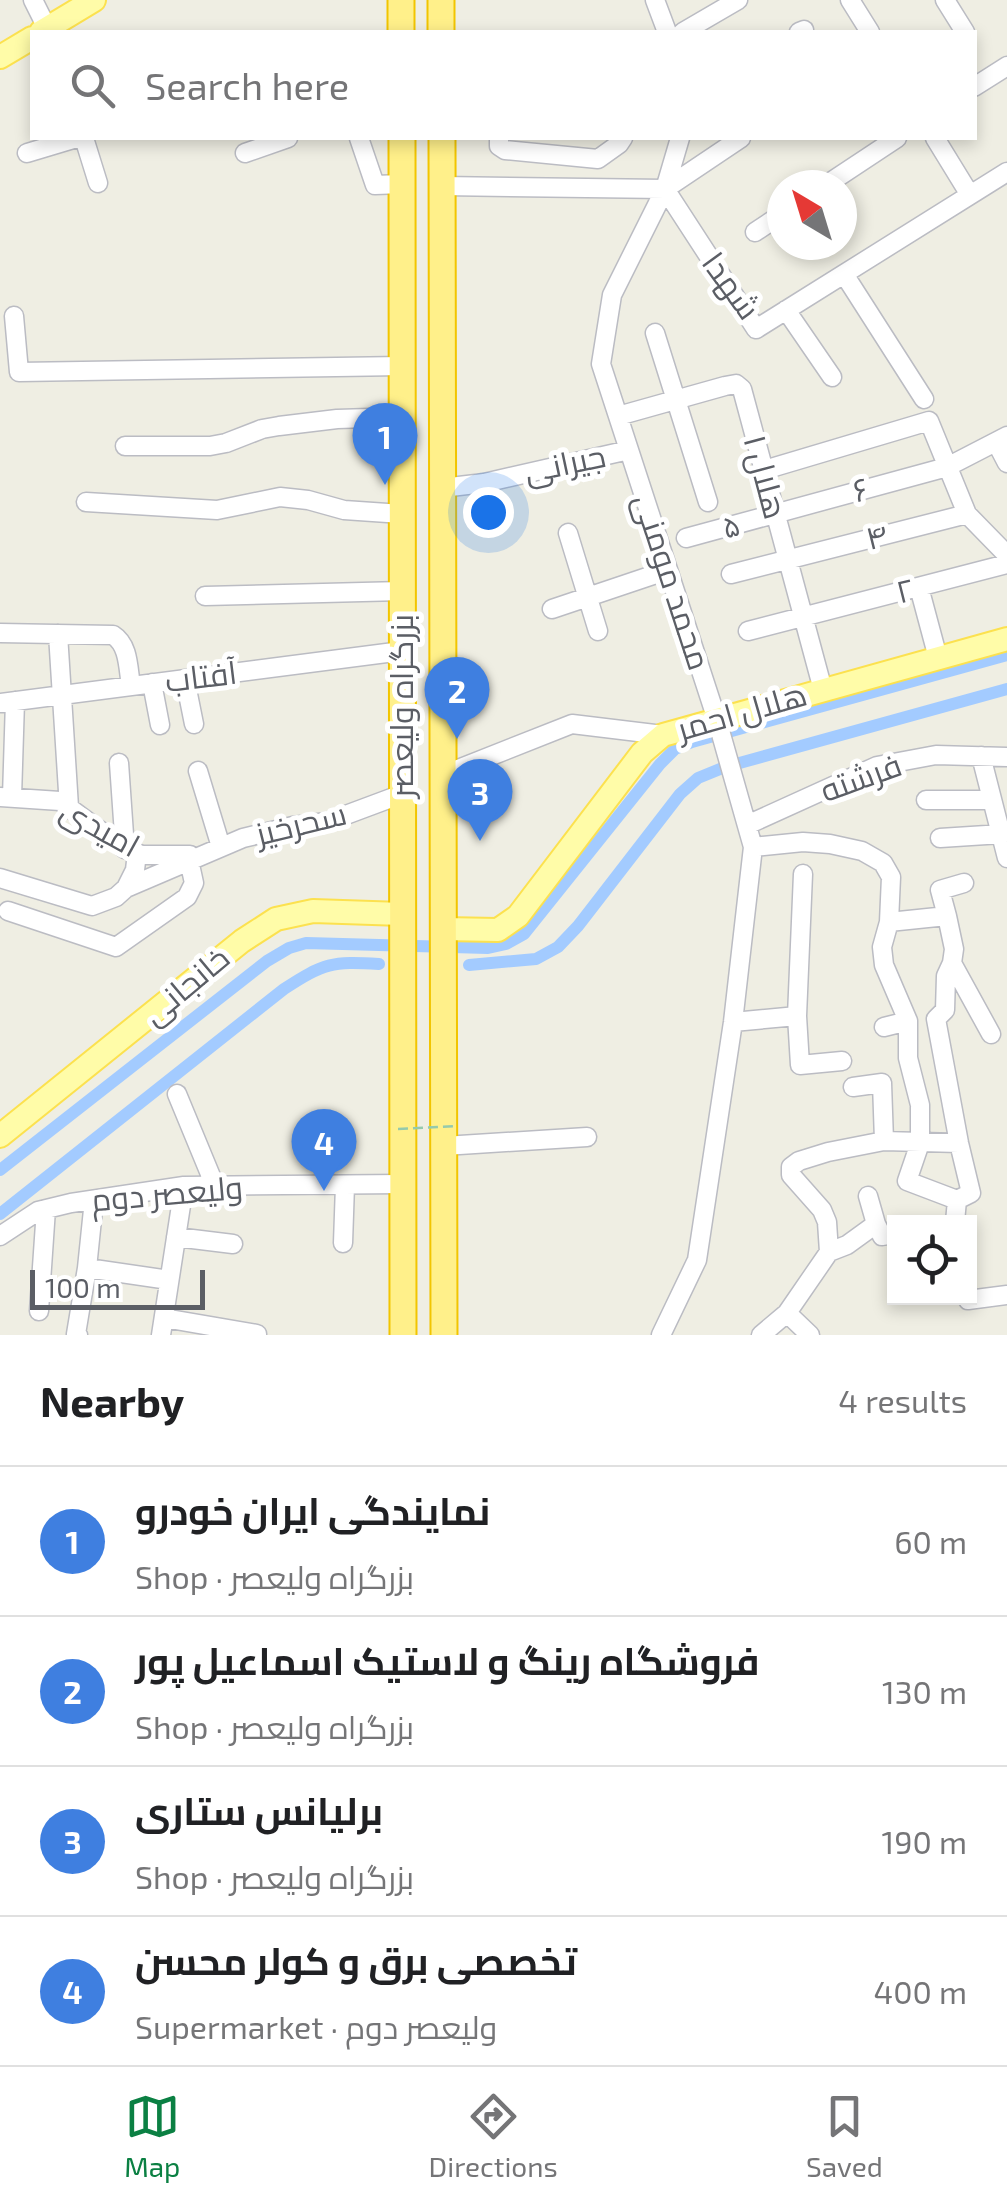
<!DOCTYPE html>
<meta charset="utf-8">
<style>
:root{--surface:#fff;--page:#f6f6f6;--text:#202124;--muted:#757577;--line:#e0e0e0;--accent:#0b8043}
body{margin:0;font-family:"Exo 2",Cairo,sans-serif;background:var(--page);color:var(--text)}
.controls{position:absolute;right:30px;bottom:30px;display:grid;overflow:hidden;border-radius:0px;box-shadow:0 5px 15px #0003}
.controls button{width:90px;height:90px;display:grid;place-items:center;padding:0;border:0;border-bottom:2px solid var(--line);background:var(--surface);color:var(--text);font:50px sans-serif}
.compass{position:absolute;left:767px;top:170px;width:90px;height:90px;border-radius:50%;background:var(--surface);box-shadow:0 5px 15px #0003;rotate:322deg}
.scale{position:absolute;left:30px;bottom:25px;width:175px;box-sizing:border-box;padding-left:10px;border:5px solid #5b5e65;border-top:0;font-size:28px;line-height:35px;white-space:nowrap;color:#5b5e65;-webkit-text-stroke:8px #fff;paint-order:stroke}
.you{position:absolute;left:488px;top:512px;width:35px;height:35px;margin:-25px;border:8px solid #fff;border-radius:50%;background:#1a73e8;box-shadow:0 0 0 15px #1a73e833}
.badge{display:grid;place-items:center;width:65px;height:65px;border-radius:50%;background:var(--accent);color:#fff;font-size:32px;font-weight:700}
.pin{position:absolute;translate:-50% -82px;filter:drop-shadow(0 2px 5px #0008)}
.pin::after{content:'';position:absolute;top:52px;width:35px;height:30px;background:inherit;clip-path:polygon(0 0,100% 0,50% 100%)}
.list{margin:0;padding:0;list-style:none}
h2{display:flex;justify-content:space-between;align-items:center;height:130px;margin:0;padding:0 40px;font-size:42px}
h2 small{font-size:32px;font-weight:400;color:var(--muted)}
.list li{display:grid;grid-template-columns:65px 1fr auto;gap:30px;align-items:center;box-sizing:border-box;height:150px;padding:0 40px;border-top:2px solid var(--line)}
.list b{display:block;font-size:38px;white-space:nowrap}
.list p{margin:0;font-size:32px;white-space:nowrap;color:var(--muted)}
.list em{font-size:32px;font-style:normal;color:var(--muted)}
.icon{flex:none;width:55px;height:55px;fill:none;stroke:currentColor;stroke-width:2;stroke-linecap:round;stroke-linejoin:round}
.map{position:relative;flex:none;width:1007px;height:1335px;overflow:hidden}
.search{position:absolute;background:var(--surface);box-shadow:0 5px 15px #0003;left:30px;right:30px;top:30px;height:110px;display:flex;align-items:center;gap:25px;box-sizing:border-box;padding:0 35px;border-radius:0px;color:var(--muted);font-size:38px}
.sheet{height:730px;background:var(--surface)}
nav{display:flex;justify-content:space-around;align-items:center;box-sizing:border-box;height:140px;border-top:2px solid var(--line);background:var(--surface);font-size:28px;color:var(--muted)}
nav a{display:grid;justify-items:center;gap:5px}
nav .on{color:var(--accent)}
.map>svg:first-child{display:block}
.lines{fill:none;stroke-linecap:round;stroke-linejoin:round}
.canal{stroke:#a3cbff;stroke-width:12}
.minor-casing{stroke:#bbbcc3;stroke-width:21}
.major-casing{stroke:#fce14f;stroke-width:26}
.highway-casing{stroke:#f2c500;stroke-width:29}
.minor{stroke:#fff;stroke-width:18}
.major{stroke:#fffca8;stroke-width:22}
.highway{stroke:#fff08a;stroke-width:25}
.path-bridge{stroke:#95caac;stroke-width:2.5;stroke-dasharray:10 5;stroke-linecap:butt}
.labels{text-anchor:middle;stroke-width:10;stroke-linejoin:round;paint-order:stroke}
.street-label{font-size:32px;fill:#5b5e65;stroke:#fff}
</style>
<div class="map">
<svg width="1007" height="1335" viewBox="0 0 1007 1335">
<rect width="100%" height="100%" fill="#efeee3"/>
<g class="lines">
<path class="canal" d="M469,965L536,959L558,947L578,926L680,794L698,778L725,767L1007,689
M0,1170L267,961L289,948L306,943L488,948L506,944L524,934L660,764L675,749L692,742L1007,655
M0,1214L284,989C324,963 332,961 379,964"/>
<defs>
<path id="minor" d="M33,0L49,32
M655,0L667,32
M850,0L870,32
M945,0L965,32
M683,32L738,0
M799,32L804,30
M974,87L1007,66
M84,138L98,183
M359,138L375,185L402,184
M499,138V146L505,150L598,159L619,144L623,138
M935,138L970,195
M27,153L77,138
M245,153L288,138
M826,185L897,138
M442,186L665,189
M665,189L756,329L1007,172
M665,189L741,138
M755,232L782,214
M844,274L924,399
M786,310L832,377
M14,316L19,372L402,366
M655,333L708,502
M618,416L725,386L736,384L742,389L823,690
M996,442L1007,463
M125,446H210L226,443L262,429L279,426L337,419L402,417
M764,470L929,421L967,514L1007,555
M442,488L484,483L629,450
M86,502L217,510L280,497L308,500L344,510L402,514
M568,533L598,631
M686,538L947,467L1007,436
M731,574L967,514
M919,587L938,658
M205,596L402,591
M552,609L668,570
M748,631L1007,564
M0,633L113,635C129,645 128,668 131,686
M58,634L69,807
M185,679L194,724
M152,683L160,725
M0,703L402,651
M981,756L1007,858
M119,763L125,849
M198,771L221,847
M443,775L572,724L663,735
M0,797L60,801L125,849L142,855H190
M12,797L15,701
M926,800H991
M747,825L877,766L936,755L1007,757
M940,838L1002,834
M753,847L803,842L830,844L862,851L883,863L891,877L889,922L882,947L884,965L908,1021V1058L920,1105V1143L907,1181L957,1200L955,1222
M0,878L92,906L116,897L126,888L135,870L137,853
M126,888L243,838L293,826L327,822L402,794
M8,911L116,947L187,897L194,883L189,860
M947,916L940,890L964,883
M889,922L947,916L954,949L952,963L946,976L945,1010L936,1019L959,1143L971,1193L957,1200
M952,963L991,1034
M797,1016L800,1065L842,1061
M733,1022L797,1016L803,874
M884,1027L908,1021
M853,1087L882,1083L884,1141
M177,1094L215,1186
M444,1146L587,1137
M868,1196L876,1224
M0,1236L38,1211L71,1203L184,1186L403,1184
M176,1237L233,1244
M343,1243L345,1185
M829,1252L847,1245L876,1224L882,1236L894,1234
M87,1268L169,1280
M967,1298L968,1300L1007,1295
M39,1311L46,1209
M787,1313L810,1335
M164,1318L257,1334
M78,1335L76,1334L87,1268L94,1200
M161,1335L184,1186
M661,1335L697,1260L733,1022L753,847L717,720L601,364L612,295L665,189L680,138
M761,1335L787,1313L829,1252L827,1222L822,1210L791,1175V1167L799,1161L828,1152L884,1141L959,1143"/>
<path id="major" d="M41,32L94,0
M0,57L32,38
M443,929L498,930L518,916L642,753L663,735L1007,639
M0,1136L242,941L276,919L313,911L402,914"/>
<path id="highway" d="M401,0V32
M441,0V32
M402,138L403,1335
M442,138L444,1335"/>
</defs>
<use href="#minor" class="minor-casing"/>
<use href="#major" class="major-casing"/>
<use href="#highway" class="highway-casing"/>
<use href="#minor" class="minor"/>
<use href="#major" class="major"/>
<use href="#highway" class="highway"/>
<path class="path-bridge" d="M398,1129L456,1126"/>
</g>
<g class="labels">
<g class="street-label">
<text transform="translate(731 286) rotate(54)" y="11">شهدا</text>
<text transform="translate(565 464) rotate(-12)" y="11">جیرانی</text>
<text transform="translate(765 477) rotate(75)" y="11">هلال ۱</text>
<text transform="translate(861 490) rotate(-15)" y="11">۶</text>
<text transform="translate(731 526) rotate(-15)" y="11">۵</text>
<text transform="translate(877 537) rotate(-14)" y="11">۴</text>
<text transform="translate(672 582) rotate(72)" y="11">محمد مومنی</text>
<text transform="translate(905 591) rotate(-14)" y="11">۲</text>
<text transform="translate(201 677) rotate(-7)" y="11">آفتاب</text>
<text transform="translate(402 706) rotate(-90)" y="11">بزرگراه ولیعصر</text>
<text transform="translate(742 712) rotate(-16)" y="11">هلال احمر</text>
<text transform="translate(861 778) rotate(-20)" y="11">فرشته</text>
<text transform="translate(301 824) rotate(-14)" y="11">سحرخیز</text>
<text transform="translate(100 828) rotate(29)" y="11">امیدی</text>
<text transform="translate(186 986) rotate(-40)" y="11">خانجانی</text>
<text transform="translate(167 1194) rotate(-5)" y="11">ولیعصر دوم</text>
</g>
</g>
</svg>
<div class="controls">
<button><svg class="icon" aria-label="locate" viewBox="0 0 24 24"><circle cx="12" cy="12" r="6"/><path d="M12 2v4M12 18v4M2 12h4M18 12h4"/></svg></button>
</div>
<svg class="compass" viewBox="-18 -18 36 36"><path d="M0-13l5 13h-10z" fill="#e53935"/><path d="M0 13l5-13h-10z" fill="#757577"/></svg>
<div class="scale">100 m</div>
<div class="you"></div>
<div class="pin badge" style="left:385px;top:485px;background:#3f7fe0">1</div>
<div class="pin badge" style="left:457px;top:739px;background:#3f7fe0">2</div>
<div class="pin badge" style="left:480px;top:841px;background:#3f7fe0">3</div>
<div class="pin badge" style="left:324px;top:1191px;background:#3f7fe0">4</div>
<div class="search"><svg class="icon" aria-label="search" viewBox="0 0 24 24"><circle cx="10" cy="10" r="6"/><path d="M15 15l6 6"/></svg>Search here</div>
</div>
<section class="sheet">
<h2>Nearby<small>4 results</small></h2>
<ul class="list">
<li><span class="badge" style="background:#3f7fe0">1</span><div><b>نمایندگی ایران خودرو</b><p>Shop · بزرگراه ولیعصر</p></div><em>60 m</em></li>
<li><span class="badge" style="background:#3f7fe0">2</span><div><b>فروشگاه رینگ و لاستیک اسماعیل پور</b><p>Shop · بزرگراه ولیعصر</p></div><em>130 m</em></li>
<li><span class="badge" style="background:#3f7fe0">3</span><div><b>برلیانس ستاری</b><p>Shop · بزرگراه ولیعصر</p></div><em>190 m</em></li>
<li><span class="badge" style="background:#3f7fe0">4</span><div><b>تخصصی برق و کولر محسن</b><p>Supermarket · ولیعصر دوم</p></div><em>400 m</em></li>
</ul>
</section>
<nav>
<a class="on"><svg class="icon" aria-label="map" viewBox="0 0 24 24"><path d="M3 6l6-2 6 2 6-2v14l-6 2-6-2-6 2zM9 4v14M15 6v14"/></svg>Map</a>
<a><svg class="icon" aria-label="directions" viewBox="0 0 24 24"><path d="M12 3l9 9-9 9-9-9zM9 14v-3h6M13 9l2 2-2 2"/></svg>Directions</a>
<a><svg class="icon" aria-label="saved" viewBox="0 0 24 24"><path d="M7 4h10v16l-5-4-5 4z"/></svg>Saved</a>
</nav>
